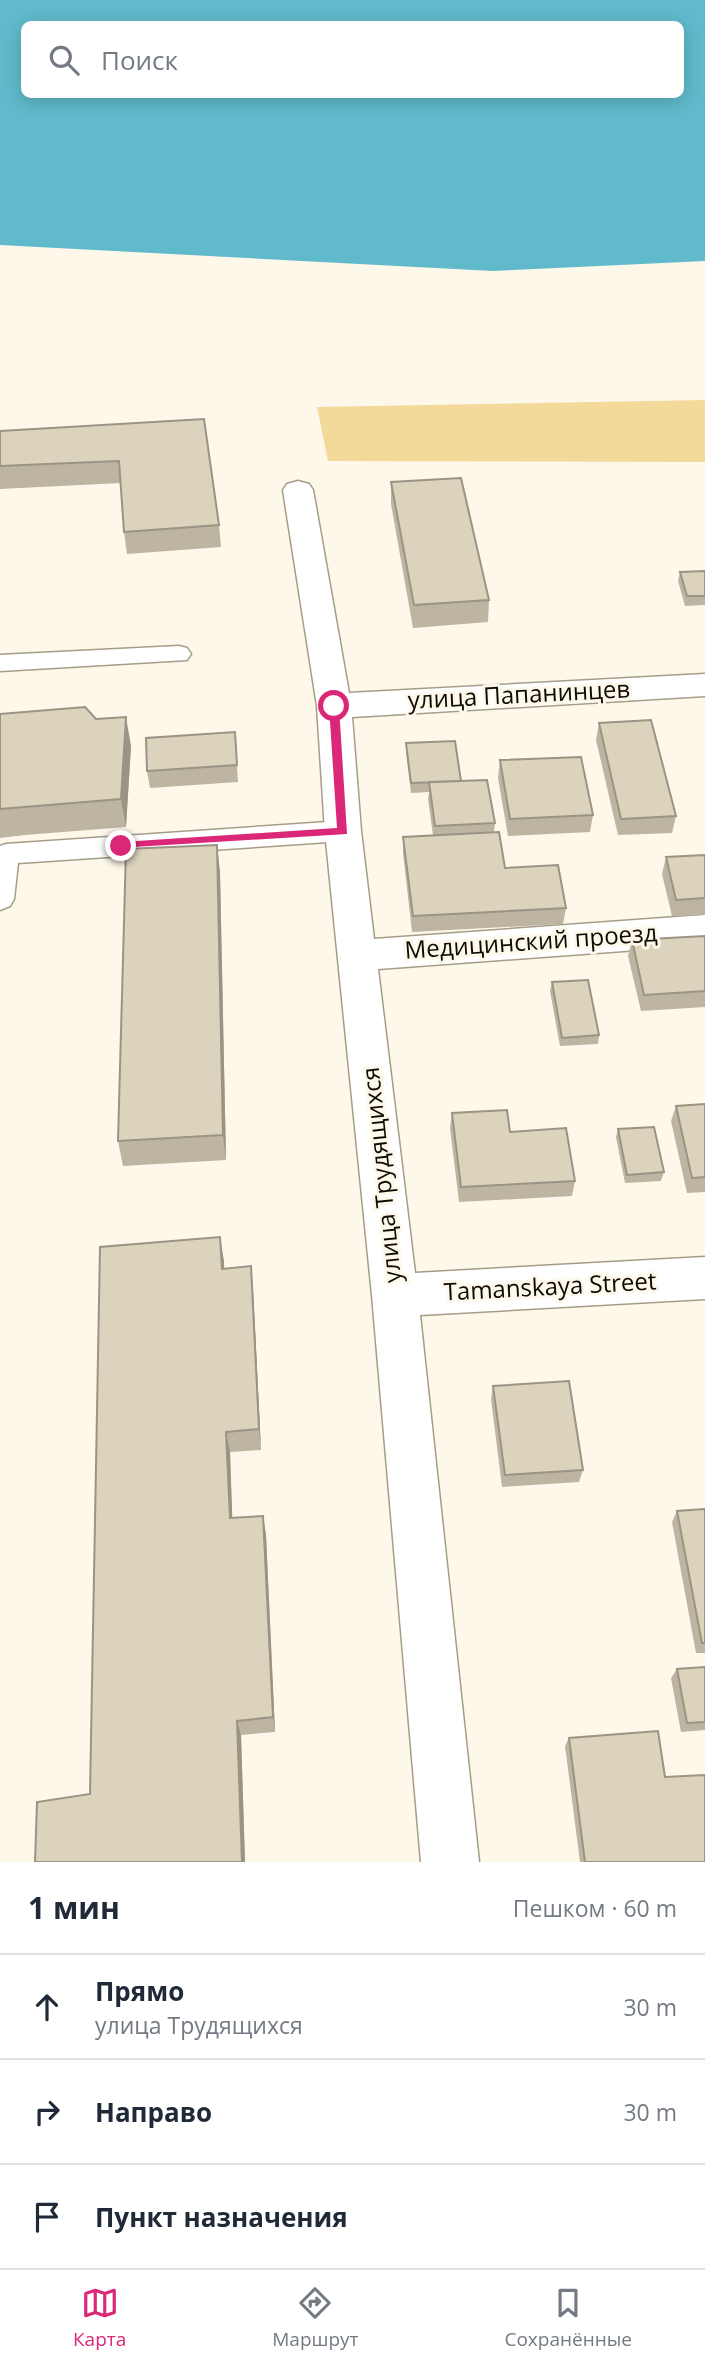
<!DOCTYPE html>
<html lang="ru">
<meta charset="utf-8">
<style>
:root{--surface:#fff;--page:#f2f2f3;--text:#1f2937;--muted:#747a83;--line:#e0e1e3;--accent:#db2777}
body{margin:0;font-family:"Open Sans",sans-serif;background:var(--page);color:var(--text)}
.stop{position:absolute;width:21px;height:21px;margin:-16px;border:5px solid #db2777;border-radius:50%;background:#fff}
.stop.end{background:#db2777;border-color:#fff;box-shadow:0 2px 7px #0008}
.list{margin:0;padding:0;list-style:none}
h2{display:flex;justify-content:space-between;align-items:center;height:91px;margin:0;padding:0 28px;font-size:30px}
h2 small{font-size:23px;font-weight:400;color:var(--muted)}
.list li{display:grid;grid-template-columns:46px 1fr auto;gap:21px;align-items:center;box-sizing:border-box;height:105px;padding:0 28px;border-top:2px solid var(--line)}
.list b{display:block;font-size:26px;white-space:nowrap}
.list p{margin:0;font-size:23px;white-space:nowrap;color:var(--muted)}
.list em{font-size:23px;font-style:normal;color:var(--muted)}
.icon{flex:none;width:38px;height:38px;fill:none;stroke:currentColor;stroke-width:2;stroke-linecap:round;stroke-linejoin:round}
.map{position:relative;flex:none;width:705px;height:1862px;overflow:hidden}
.search{position:absolute;background:var(--surface);box-shadow:0 4px 18px #0003;left:21px;right:21px;top:21px;height:77px;display:flex;align-items:center;gap:18px;box-sizing:border-box;padding:0 24px;border-radius:10px;color:var(--muted);font-size:26px}
.sheet{height:406px;background:var(--surface)}
nav{display:flex;justify-content:space-around;align-items:center;box-sizing:border-box;height:98px;border-top:2px solid var(--line);background:var(--surface);font-size:19px;color:var(--muted)}
nav a{display:grid;justify-items:center;gap:4px}
nav .on{color:var(--accent)}
.map>svg:first-child{display:block}
.green{fill:#f3da9b}
.water{fill:#60bacb;fill-rule:evenodd}
.lines{fill:none;stroke-linecap:round;stroke-linejoin:round}
.service-casing{stroke:#a59d87;stroke-width:3}
.minor-casing{stroke:#a59d87;stroke-width:3}
.service{fill:#fff;fill-rule:evenodd}
.minor{fill:#fff;fill-rule:evenodd}
.wall{fill:#bdb5a2}
.shaded-wall{fill:#9a9484}
.building{fill:#dcd3bc;stroke:#9a9484;stroke-width:2}
.route{fill:#db2777}
.labels{text-anchor:middle;stroke-width:6;stroke-linejoin:round;paint-order:stroke}
.street-label{font-size:24px;fill:#0e0b05;stroke:#fdf8ea}
</style>
<div class="map">
<svg width="705" height="1862" viewBox="0 0 705 1862">
<rect width="100%" height="100%" fill="#fdf8ea"/>
<path class="green" d="M705,400V462L328,461L317,407Z"/>
<path class="water" d="M0,0H705V261L493,271L0,245ZM24,24H680V94H24Z"/>
<g class="lines">
<defs>
<path id="service" d="M179,646L187,648L191,654L187,660L0,671V655Z
M343,821L352,824L356,831L352,838L343,841L18,863L14,899L10,906L0,910V846L6,844Z"/>
<path id="minor" d="M298,481L309,484L313,490L349,693L705,674V696L352,717L361,831L374,939L705,915V945L378,969L415,1273L705,1257V1299L420,1315L479,1862H421L372,1295L325,831L317,706L283,490L287,484Z"/>
</defs>
<use href="#service" class="service-casing"/>
<use href="#minor" class="minor-casing"/>
<use href="#service" class="service"/>
<use href="#minor" class="minor"/>
</g>
<path class="wall" d="M204,419L219,525L221,547L127,554L124,532L121,483L0,489V431Z
M391,482L489,600L488,622L413,628L391,504Z
M705,571V605L685,606L678,581L680,572Z
M0,714L96,719L131,746L126,827L25,835L0,838Z
M599,723L676,816L672,833L618,835L596,740Z
M235,732L238,782L150,788L147,771Z
M406,743L461,781L495,823L494,832L505,868L566,908L563,924L412,932L403,853V837L433,835L428,799L429,792L411,793L406,752Z
M500,760L593,815L590,832L508,836L498,778Z
M217,845L220,873L226,1160L123,1166L118,1141Z
M705,855V915L672,916L662,874L666,857Z
M705,936V1007L641,1011L628,956L632,940Z
M552,982L599,1035L598,1044L560,1046L550,991Z
M705,1104V1192L687,1193L671,1121L676,1106Z
M452,1113L510,1132L575,1181L572,1196L459,1202L450,1128Z
M618,1129L664,1172L661,1181L625,1183L616,1137Z
M220,1237L224,1268L253,1289L261,1450L230,1452L232,1518L263,1516L266,1535L275,1732L241,1735L245,1862L90,1794Z
M493,1386L583,1470L579,1482L502,1487L491,1399Z
M705,1509V1653H696L672,1522L677,1511Z
M705,1667V1730L681,1732L671,1678L677,1669Z
M569,1738L665,1777L705,1862H580L565,1746Z"/>
<path class="shaded-wall" d="M126,717L131,746L126,827L121,799Z
M217,845L220,873L226,1160L223,1135Z
M220,1237L224,1261L225,1292L222,1269Z
M251,1266L253,1289L261,1450L259,1429Z
M226,1432L230,1452L233,1537L230,1518Z
M263,1516L266,1535L275,1732L273,1717Z
M237,1721L241,1735L245,1862H242Z"/>
<path class="building" d="M204,419L219,525L124,532L119,461L0,466V431Z
M461,478L489,600L414,605L391,482Z
M705,571V596H687L680,572Z
M85,707L96,719L126,717L121,799L0,809V714Z
M651,720L676,816L621,819L599,723Z
M235,732L237,765L147,771L146,738Z
M455,741L461,781L411,783L406,743Z
M581,757L593,815L510,819L500,760Z
M487,780L495,823L435,826L429,782Z
M499,832L505,868L558,865L566,908L413,916L403,837Z
M217,845L223,1135L118,1141L126,849Z
M705,855V898L676,900L666,857Z
M705,936V991L644,995L632,940Z
M588,980L599,1035L562,1038L552,982Z
M705,1104V1177L692,1178L676,1106Z
M507,1110L510,1132L566,1128L575,1181L461,1187L452,1113Z
M654,1127L664,1172L627,1175L618,1129Z
M220,1237L222,1269L251,1266L259,1429L226,1432L230,1518L263,1516L273,1717L237,1721L242,1862H35L37,1802L90,1794L100,1247Z
M569,1381L583,1470L505,1475L493,1386Z
M705,1509V1643H702L677,1511Z
M705,1667V1722L687,1723L677,1669Z
M658,1731L665,1777L705,1775V1862H585L569,1738Z"/>
<path class="route" d="M334,702L339,706L347,834L117,848V843L121,842L337,828L329,706Z"/>
<g class="labels">
<g class="street-label">
<text transform="translate(519 695) rotate(-3)" y="8">улица Папанинцев</text>
<text transform="translate(531 942) rotate(-4)" y="8">Медицинский проезд</text>
<text transform="translate(382 1175) rotate(-96)" y="8">улица Трудящихся</text>
<text transform="translate(550 1287) rotate(-3)" y="8">Tamanskaya Street</text>
</g>
</g>
</svg>
<div class="stop" style="left:334px;top:706px"></div>
<div class="stop end" style="left:121px;top:846px"></div>
<div class="search"><svg class="icon" aria-label="search" viewBox="0 0 24 24"><circle cx="10" cy="10" r="6"/><path d="M15 15l6 6"/></svg>Поиск</div>
</div>
<section class="sheet">
<h2>1 мин<small>Пешком · 60 m</small></h2>
<ul class="list">
<li><svg class="icon" aria-label="ahead" viewBox="0 0 24 24"><path d="M12 20V5M6 11l6-6 6 6"/></svg><div><b>Прямо</b><p>улица Трудящихся</p></div><em>30 m</em></li>
<li><svg class="icon" aria-label="right" viewBox="0 0 24 24"><path d="M7 20v-9h11M14 6l5 5-5 5"/></svg><div><b>Направо</b></div><em>30 m</em></li>
<li><svg class="icon" aria-label="arrive" viewBox="0 0 24 24"><path d="M6 21V4h12l-3 4 3 4H6"/></svg><div><b>Пункт назначения</b></div></li>
</ul>
</section>
<nav>
<a class="on"><svg class="icon" aria-label="map" viewBox="0 0 24 24"><path d="M3 6l6-2 6 2 6-2v14l-6 2-6-2-6 2zM9 4v14M15 6v14"/></svg>Карта</a>
<a><svg class="icon" aria-label="directions" viewBox="0 0 24 24"><path d="M12 3l9 9-9 9-9-9zM9 14v-3h6M13 9l2 2-2 2"/></svg>Маршрут</a>
<a><svg class="icon" aria-label="saved" viewBox="0 0 24 24"><path d="M7 4h10v16l-5-4-5 4z"/></svg>Сохранённые</a>
</nav>
